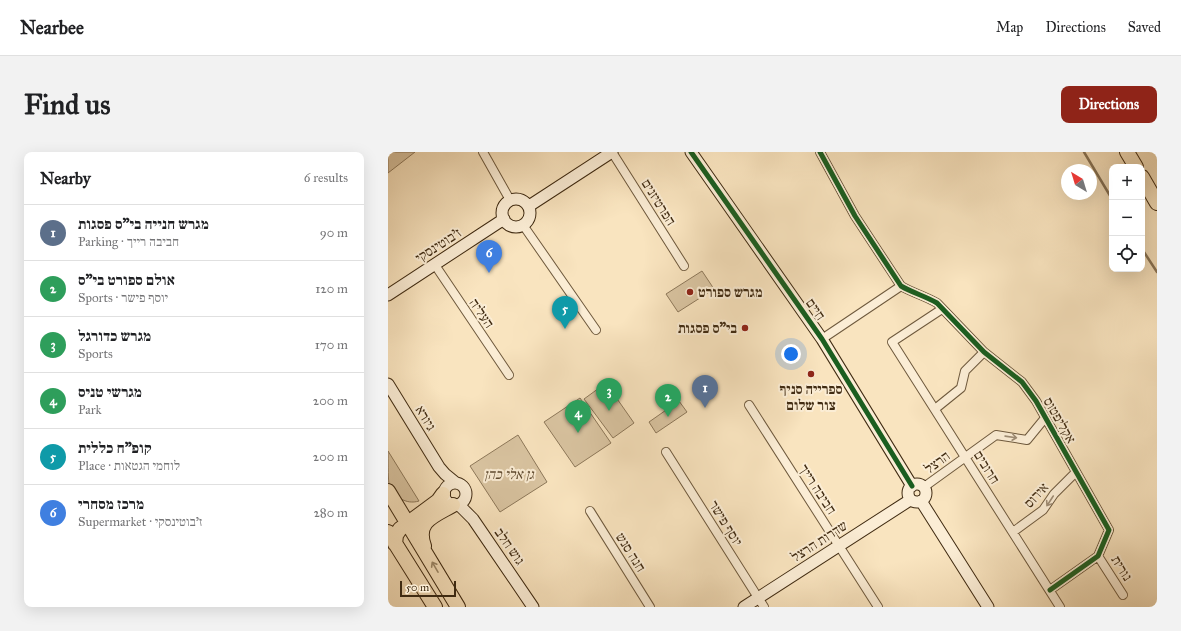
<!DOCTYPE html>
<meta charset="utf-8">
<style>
:root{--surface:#fff;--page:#f2f2f2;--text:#202124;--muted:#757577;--line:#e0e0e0;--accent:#8f2418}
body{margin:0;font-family:"IM FELL Great Primer","Frank Ruhl Libre",serif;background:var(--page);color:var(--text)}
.controls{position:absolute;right:12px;top:12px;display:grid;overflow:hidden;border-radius:8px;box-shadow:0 4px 16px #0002}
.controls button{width:36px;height:36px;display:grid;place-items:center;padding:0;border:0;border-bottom:1px solid var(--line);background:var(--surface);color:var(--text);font:20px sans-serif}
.compass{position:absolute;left:673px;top:12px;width:36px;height:36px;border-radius:50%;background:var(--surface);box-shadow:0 4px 16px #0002;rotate:322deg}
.scale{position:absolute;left:12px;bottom:10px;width:56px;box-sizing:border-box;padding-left:4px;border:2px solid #402b12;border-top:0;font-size:11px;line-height:14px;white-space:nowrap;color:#402b12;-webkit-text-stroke:3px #fbedd5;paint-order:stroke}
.you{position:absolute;left:403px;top:202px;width:14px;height:14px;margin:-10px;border:3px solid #fff;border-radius:50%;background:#1a73e8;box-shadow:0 0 0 6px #1a73e833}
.badge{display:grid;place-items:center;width:26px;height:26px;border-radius:50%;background:var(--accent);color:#fff;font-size:13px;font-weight:700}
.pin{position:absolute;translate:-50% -33px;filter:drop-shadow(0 1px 2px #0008)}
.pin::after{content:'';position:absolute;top:21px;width:14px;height:12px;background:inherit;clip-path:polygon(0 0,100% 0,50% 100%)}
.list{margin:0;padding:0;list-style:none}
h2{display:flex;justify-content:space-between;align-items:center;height:52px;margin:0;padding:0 16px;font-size:17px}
h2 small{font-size:13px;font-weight:400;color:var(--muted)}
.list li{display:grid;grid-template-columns:26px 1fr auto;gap:12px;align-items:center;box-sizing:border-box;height:56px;padding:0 16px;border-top:1px solid var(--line)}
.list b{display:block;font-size:15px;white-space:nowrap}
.list p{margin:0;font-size:13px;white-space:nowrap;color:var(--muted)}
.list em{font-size:13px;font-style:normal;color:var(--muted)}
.icon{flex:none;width:22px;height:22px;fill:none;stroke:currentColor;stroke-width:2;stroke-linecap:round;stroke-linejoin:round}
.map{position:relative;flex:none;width:769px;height:455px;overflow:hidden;border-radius:8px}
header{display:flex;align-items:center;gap:24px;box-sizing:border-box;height:56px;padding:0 20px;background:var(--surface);border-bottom:1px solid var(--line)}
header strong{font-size:19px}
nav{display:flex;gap:22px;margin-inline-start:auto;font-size:14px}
.intro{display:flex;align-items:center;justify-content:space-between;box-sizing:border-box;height:96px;padding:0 24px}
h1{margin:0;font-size:28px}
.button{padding:10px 18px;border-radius:8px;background:var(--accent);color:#fff;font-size:14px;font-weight:700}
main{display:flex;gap:24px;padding:0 24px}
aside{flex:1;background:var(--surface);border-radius:8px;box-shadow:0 4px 16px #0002}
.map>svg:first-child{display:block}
.green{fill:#dac5a2;stroke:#8d785a}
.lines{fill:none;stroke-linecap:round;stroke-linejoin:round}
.stream{stroke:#897456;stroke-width:2.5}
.street-casing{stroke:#6e593d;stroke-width:10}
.secondary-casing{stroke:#402b12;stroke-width:13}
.highway-casing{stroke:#402b12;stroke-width:16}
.street{stroke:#fbedd5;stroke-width:8}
.secondary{stroke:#fbedd5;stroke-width:11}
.highway{stroke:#f9e4bf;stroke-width:14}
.cycleway-casing{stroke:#fbedd5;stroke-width:8}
.cycleway{stroke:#1b5e20;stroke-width:5}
.oneway{stroke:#9e8c74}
.oneway2{stroke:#9c8868}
.poi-dot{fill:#8f2418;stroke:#fbedd5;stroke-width:1.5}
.labels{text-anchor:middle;stroke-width:4;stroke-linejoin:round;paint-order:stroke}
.street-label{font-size:14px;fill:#402b12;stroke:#fbedd5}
.poi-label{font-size:14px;font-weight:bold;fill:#402b12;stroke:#fbedd5;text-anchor:start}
.park-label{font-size:14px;font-style:italic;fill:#5f4a2f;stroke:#fbedd5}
</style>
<header>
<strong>Nearbee</strong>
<nav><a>Map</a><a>Directions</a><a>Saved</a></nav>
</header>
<div class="intro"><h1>Find us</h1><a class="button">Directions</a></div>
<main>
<aside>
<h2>Nearby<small>6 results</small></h2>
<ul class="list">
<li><span class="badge" style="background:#5c6f8a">1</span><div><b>מגרש חנייה בי&quot;ס פסגות</b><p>Parking · חביבה רייך</p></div><em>90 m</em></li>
<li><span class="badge" style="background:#2e9e5b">2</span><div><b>אולם ספורט בי&quot;ס</b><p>Sports · יוסף פישר</p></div><em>120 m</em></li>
<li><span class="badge" style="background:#2e9e5b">3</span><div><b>מגרש כדורגל</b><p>Sports</p></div><em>170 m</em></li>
<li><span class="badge" style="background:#2e9e5b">4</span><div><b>מגרשי טניס</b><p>Park</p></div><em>200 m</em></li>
<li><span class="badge" style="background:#0f9aa8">5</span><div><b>קופ&quot;ח כללית</b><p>Place · לוחמי הגטאות</p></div><em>200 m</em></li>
<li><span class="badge" style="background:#3f7fe0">6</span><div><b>מרכז מסחרי</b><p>Supermarket · ז'בוטינסקי</p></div><em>280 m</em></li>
</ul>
</aside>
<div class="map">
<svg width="769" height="455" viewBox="0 0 769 455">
<rect width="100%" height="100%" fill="#f9e4bf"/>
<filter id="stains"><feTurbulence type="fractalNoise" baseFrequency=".005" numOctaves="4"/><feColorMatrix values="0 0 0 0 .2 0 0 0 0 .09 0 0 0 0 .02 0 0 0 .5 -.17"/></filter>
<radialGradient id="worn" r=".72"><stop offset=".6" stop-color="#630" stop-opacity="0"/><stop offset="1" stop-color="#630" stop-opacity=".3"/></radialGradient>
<path class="green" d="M0,0H27L0,21Z
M314,119L326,137L290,160L278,142Z
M218,231L246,271L225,286L196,247Z
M192,246L223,291L187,315L156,270Z
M291,249L299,260L268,281L261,270Z
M130,283L159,330L112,360L82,314Z
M0,299L31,349C18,353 6,345 1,332C0,325 0,307 0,299Z"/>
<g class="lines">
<path class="stream" d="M696,0L724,47
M754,97L769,120"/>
<defs>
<path id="street" d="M95,0L122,48
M224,0L296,114
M432,0L467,64L513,134C525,141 537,144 549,151L596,200L634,230L648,249L721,378L710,404L662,438
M135,73L208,178
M47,113L121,223
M554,157L504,190L672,455
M434,187L513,134
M361,253L490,455
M547,257L573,236L577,219L596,200
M278,300L376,455
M536,335L608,283L639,288L657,266
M202,359L262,455
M625,380L655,358L666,342L688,320
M710,404L735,443"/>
<path id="secondary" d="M303,0L434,187L524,334
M114 61a14 14 0 1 1 28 0a14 14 0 1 1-28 0Z
M141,54L224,0
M0,143L116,67
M0,232L51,315L57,322L68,331
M56 342a11 11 0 1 1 22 0a11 11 0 1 1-22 0Z
M520 341a9 9 0 1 1 18 0a9 9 0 1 1-18 0Z
M533,349L600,455
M71,353L85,367L145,455
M356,455L522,348"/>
<path id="highway" d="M739,0L748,15
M754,25L769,51
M0,339L70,455
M0,380L47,455
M7,392L8,383L12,377L50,349L55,342
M36,394C27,369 46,364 65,353"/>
</defs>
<use href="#street" class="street-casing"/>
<use href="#secondary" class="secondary-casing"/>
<use href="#highway" class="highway-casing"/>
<use href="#street" class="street"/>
<use href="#secondary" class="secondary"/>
<use href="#highway" class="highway"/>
<defs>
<path id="cycleway" d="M303,0L434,187L524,334
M432,0L467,64L513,134C525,141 537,144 549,151L596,200L634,230L648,249L721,378L710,404L662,438"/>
</defs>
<use href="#cycleway" class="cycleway-casing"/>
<use href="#cycleway" class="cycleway"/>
</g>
<defs><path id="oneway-shaft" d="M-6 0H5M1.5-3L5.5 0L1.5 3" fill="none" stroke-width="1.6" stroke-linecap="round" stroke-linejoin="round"/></defs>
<g class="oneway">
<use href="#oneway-shaft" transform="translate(623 285) rotate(8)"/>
<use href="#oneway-shaft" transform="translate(662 349) rotate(123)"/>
</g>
<use class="oneway2" href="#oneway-shaft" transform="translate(47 415) rotate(-120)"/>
<g class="poi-dot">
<circle cx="302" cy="140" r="4"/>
<circle cx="357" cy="176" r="4"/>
<circle cx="423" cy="222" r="4"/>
</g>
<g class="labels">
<g class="street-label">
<text transform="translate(271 50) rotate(58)" y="5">הפרטיזנים</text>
<text transform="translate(50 93) rotate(-33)" y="5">ז'בוטינסקי</text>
<text transform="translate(428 157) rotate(55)" y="5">חיים</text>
<text transform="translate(94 161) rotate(56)" y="5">העליה</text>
<text transform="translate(38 266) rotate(59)" y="5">גיורא</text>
<text transform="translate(672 268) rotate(60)" y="5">אקליפטוס</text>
<text transform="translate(549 310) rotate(-36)" y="5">הרצל</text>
<text transform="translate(599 315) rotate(58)" y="5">חרובים</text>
<text transform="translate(430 337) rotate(57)" y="5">חביבה רייך</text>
<text transform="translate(648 343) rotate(-47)" y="5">אירוס</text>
<text transform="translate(338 371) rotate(58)" y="5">יוסף פישר</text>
<text transform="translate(431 389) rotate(-33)" y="5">שדרות הרצל</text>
<text transform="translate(122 394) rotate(55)" y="5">גוש חלב</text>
<text transform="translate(243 400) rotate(58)" y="5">חנה סנש</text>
<text transform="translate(734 416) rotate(58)" y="5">נורית</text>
</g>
<g class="poi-label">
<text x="310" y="145">מגרש ספורט</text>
<text x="349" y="181" text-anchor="end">בי"ס פסגות</text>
<text x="423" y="242" text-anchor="middle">ספרייה סניף<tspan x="423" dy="16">צור שלום</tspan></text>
</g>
<g class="park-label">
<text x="121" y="327">גן אלי כהן</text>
</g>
</g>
<rect width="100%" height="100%" filter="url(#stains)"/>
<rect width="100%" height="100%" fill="url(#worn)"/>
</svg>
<div class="controls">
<button>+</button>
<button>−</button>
<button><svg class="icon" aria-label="locate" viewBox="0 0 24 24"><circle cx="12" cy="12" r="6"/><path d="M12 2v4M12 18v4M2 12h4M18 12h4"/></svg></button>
</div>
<svg class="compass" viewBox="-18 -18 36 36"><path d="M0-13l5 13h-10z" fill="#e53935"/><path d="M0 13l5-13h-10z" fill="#757577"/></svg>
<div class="scale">50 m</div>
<div class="you"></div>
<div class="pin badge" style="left:317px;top:256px;background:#5c6f8a">1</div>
<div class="pin badge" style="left:280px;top:265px;background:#2e9e5b">2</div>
<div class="pin badge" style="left:221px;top:259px;background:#2e9e5b">3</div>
<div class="pin badge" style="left:190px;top:281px;background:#2e9e5b">4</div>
<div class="pin badge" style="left:177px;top:177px;background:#0f9aa8">5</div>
<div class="pin badge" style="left:101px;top:121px;background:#3f7fe0">6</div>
</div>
</main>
